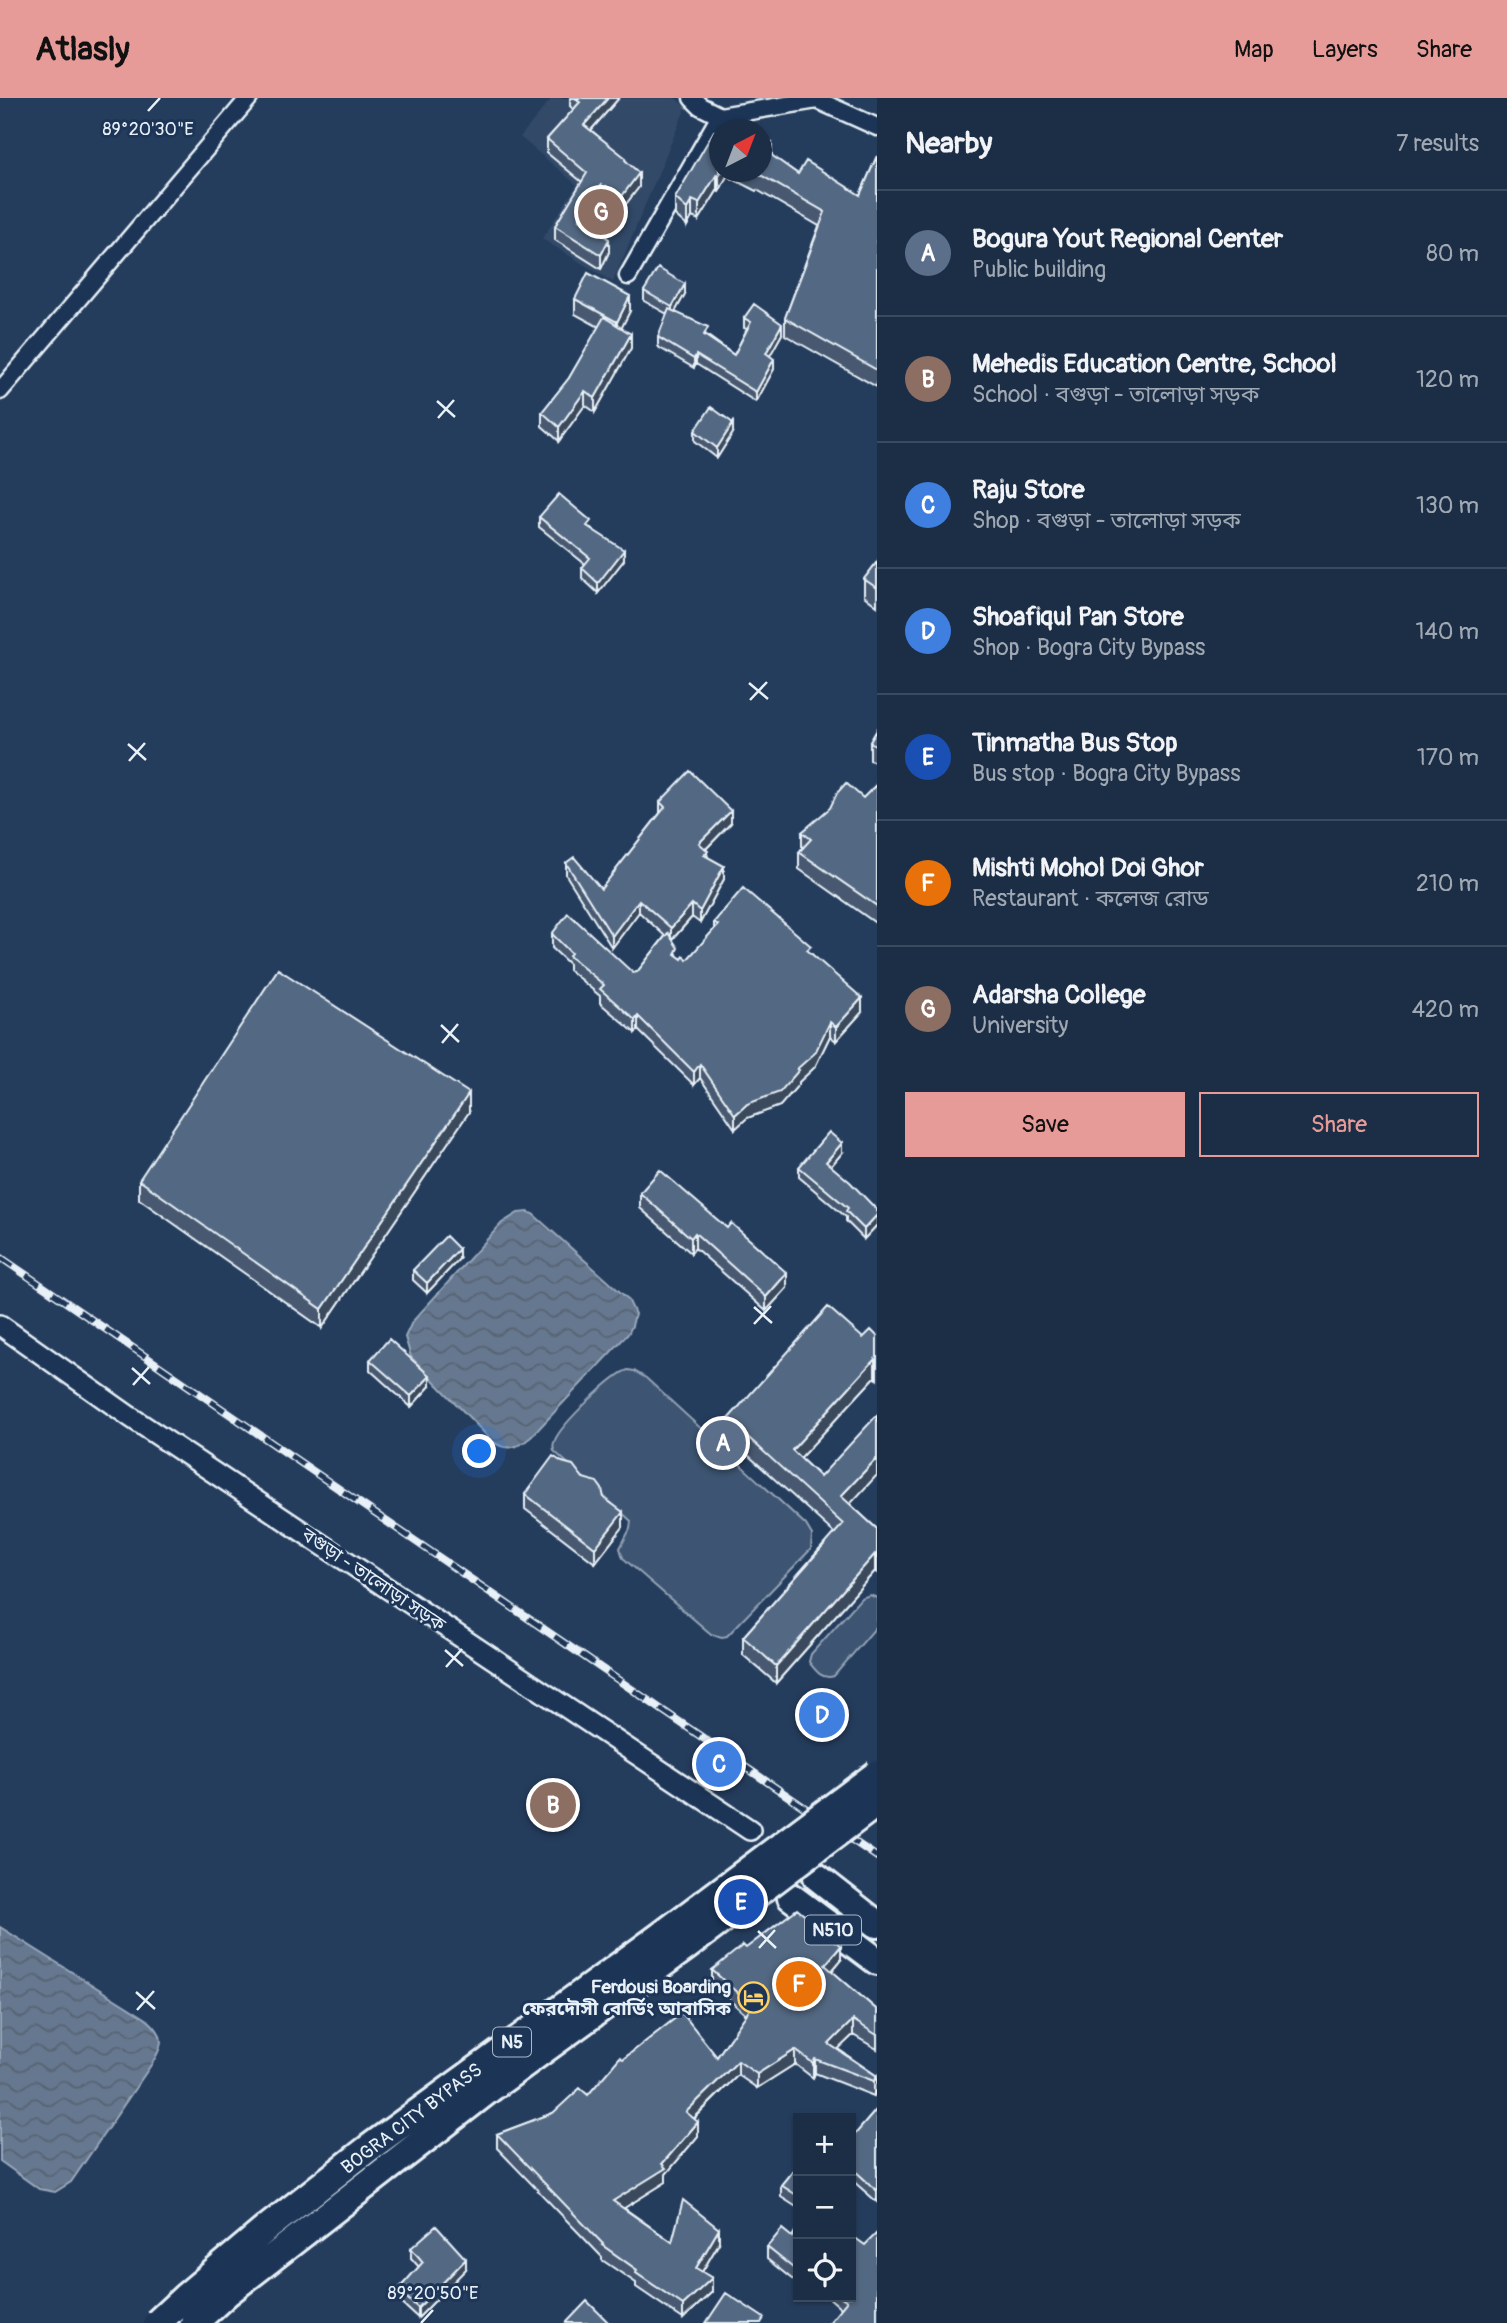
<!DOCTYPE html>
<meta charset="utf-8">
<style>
:root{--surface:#1c2e46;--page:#293a51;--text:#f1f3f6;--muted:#a0a8b3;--line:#3a4a5f;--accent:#e69b98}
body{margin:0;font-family:Pangolin,"Noto Sans Bengali",sans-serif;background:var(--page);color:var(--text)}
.controls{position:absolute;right:21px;bottom:21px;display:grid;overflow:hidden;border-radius:0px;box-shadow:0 2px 5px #0004}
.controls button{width:63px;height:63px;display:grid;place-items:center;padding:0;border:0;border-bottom:2px solid var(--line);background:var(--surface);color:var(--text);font:35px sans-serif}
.compass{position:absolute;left:709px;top:21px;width:63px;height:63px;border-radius:50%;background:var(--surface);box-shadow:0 2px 5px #0004;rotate:42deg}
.you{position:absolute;left:480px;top:1354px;width:24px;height:24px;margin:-18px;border:5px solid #fff;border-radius:50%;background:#1a73e8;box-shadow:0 0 0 10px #1a73e833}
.badge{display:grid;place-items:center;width:46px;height:46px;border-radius:50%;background:var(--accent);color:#fff;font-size:23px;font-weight:700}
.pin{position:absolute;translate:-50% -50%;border:4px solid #fff;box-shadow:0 2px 7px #0006}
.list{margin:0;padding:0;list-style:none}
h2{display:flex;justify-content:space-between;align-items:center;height:91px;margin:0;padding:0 28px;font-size:30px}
h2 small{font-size:23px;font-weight:400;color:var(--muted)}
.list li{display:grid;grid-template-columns:46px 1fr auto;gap:21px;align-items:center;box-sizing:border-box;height:126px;padding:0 28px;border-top:2px solid var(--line)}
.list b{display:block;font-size:26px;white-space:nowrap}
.list p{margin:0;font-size:23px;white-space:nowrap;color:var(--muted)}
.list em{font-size:23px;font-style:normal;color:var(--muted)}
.actions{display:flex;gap:14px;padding:21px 28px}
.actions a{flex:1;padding:16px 0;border:2px solid var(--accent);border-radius:0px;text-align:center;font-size:24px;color:var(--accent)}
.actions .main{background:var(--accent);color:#111}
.icon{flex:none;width:38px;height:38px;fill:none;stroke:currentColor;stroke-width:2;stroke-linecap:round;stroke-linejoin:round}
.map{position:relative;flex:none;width:877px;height:2225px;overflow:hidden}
header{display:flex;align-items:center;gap:42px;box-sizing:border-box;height:98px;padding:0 35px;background:var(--accent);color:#111}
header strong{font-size:33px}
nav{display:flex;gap:38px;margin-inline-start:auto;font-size:24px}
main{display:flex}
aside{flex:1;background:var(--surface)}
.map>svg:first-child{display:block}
.built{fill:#334a68}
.green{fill:#3e5472;stroke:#93a2b5;stroke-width:2}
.water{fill:url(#water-waves);stroke:#99a8ba;stroke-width:2}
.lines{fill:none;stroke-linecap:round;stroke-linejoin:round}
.minor-casing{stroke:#e8f1f8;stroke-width:21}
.tertiary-casing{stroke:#e8f1f8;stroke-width:24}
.trunk-casing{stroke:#e8f1f8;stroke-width:32}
.minor{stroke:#1d3557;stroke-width:16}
.tertiary{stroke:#1d3557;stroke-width:19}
.trunk{stroke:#1d3557;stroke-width:26}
.rail-casing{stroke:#e8f1f8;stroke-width:8}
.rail{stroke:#1d3557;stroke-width:5;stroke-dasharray:16;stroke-linecap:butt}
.trunk-bridge-casing{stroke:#e8f1f8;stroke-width:32;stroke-linecap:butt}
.trunk-bridge{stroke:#1d3557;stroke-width:26}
.wall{fill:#475970;stroke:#e8f1f8;stroke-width:2}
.shaded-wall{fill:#3a485b;stroke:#e8f1f8;stroke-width:2}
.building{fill:#536782;stroke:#e8f1f8;stroke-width:2}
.ticks{fill:none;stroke:#e8f1f8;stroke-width:2.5}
.labels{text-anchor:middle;stroke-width:6;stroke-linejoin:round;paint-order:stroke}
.shield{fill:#1d3557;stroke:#abb9c8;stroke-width:2}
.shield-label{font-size:18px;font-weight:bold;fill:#e8f1f8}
.street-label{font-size:19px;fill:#e8f1f8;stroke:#1d3557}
.poi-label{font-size:19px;font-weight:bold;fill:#e8f1f8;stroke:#1d3557;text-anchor:end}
.ticks-label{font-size:18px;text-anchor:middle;fill:#e8f1f8;stroke:#1d3557;stroke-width:6;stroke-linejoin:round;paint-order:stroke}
</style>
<header>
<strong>Atlasly</strong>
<nav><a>Map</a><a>Layers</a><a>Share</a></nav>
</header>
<main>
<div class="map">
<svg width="877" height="2225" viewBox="0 0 877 2225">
<defs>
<pattern id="water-waves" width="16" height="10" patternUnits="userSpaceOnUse" patternTransform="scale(1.75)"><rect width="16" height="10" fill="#657890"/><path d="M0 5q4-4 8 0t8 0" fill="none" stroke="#576270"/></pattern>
</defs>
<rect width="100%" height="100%" fill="#253d5d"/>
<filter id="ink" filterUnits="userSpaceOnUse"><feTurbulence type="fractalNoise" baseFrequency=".0143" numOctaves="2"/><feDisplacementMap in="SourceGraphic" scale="14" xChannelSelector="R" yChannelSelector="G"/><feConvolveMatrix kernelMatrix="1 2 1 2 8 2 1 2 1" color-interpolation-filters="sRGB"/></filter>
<g filter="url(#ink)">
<path class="built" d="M552,0H675L686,9L613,184L542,141L577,87L520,39Z"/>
<path class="green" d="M628,1272L634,1273L646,1280L806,1427L812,1437L811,1451L727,1538L722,1539L711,1536L623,1460L620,1450L630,1431L631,1423L554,1353C553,1347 553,1347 555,1342C561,1327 613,1276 628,1272Z
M870,1497L877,1500V1528L834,1578C822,1582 816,1573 809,1564L811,1556L861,1500Z"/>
<path class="water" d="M528,1114L533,1116L628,1201L635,1216L632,1228L628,1236L531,1339C518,1350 506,1354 492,1343L411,1259L405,1239L412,1224L502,1125L518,1115Z
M0,1829L145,1920C168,1937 163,1949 149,1970L71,2084L55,2094L39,2091L0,2063Z"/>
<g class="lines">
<defs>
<path id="minor" d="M692,0L700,8L720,18L817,2L877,29
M628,178L720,18
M0,293L249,0"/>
<path id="tertiary" d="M0,1227L129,1318L750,1732"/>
<path id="trunk" d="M817,1779L877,1826
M791,1799L877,1863"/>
</defs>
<use href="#minor" class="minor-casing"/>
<use href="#tertiary" class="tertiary-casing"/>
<use href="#trunk" class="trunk-casing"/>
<use href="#minor" class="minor"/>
<use href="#tertiary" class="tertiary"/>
<use href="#trunk" class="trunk"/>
<defs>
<path id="rail" d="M0,1159L877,1759"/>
</defs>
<use href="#rail" class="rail-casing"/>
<use href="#rail" class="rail"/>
<defs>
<path id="trunk-bridge" d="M157,2225L185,2199L267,2130L369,2050L659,1839L877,1676
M194,2225L228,2194L491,1990L686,1849L877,1705"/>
</defs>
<use href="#trunk-bridge" class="trunk-bridge-casing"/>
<use href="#trunk-bridge" class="trunk-bridge"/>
</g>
<path class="wall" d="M570,0H619L591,32L626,63L639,89L619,115L606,101L604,103L601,100L585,125L609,154L601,171L555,142V128L582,84L547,55V41L574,12L570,8Z
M772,58L798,76L860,97L877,58V289L785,237V220L819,128L757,92L756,93L727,78L719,94L717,93L699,122L692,119L687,128L675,117V100L719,74H761Z
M644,193L685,196L675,214L734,257L747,231L744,230V220L782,236L769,258L774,271L756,304L696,266L694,270L658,249V239L667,216L644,203Z
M575,201L630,213L621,230L631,250L595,314L585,307L559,343L542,328V314L569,280L599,229L575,216Z
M695,333L733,335L717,360L695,343Z
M539,419L591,430L624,462L598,495L582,480V470L585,466L539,429Z
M877,464V508L864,498V481Z
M877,632V665L870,662V644Z
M877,686V826L799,771V754L802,750V734L863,700Z
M660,704L731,725L706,751L708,759L724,781L700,825L692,819L672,842L678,859L682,861L687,862L714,832V824L811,855L862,914L836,943L830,938L815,969L799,984V986L780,1008L747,1020L735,1031L700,980L694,987L638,932L635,935L600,905V898L569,872V866L552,850V836L633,875L637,874L665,838L639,814L612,850L566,777V765L601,791L660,715Z
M469,1014L322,1230L139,1101V1082Z
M842,1055L831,1068L877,1112V1127L864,1141L846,1123V1119L799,1079V1069Z
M640,1095L787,1190L766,1213L695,1150L691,1155L640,1110Z
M459,1161L427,1195L413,1182V1172Z
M877,1238V1281L875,1279L800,1360L877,1431V1475L875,1473L776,1585L743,1557V1539L834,1435L728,1339V1321L863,1240Z
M370,1262L430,1288L411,1309L370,1272Z
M583,1380L604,1400L623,1429L595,1465L525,1411V1396Z
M746,1850L841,1862L832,1873L877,1912V1951L853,1937L838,1951L877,1978L874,1998L815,1975L813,1980L795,1966L757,1990L738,1977L694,2021L698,2038L666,2076V2084L624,2110L672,2144L719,2145L702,2174L712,2194L683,2221L636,2189V2185L602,2162V2159L497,2050V2036L553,2015L588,1997L623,1961L717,1959L746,1917L712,1886V1872Z
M877,2011V2104L853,2083L851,2041Z
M798,2066V2110L781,2099V2087Z
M798,2129V2186L767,2161V2149L792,2139Z
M411,2150L466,2171L418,2220L398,2202V2192L419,2169L411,2160Z
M828,2199H851L877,2225L841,2210Z"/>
<path class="shaded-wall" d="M608,0H619L584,40V27Z
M772,44V61L767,54Z
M721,74H727V78L719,94V77Z
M639,75V89L619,115V102Z
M717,76V93L699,122V105Z
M601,87V100L579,134V121Z
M606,88V101L604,103V90Z
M692,102V119L687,128V111Z
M609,141V154L601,171V157Z
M685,186V196L672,219V209Z
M630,198V213L617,239V224Z
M782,226V236L766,265V255Z
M631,236V250L595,314V300Z
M696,257V266L694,270V261Z
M774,261V271L756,304V294Z
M585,293V307L559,343V329Z
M733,325V335L717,360V350Z
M624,452V462L598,495V485Z
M731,713V725L699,758V745Z
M724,768V781L700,825V813Z
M639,802V814L612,850V838Z
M692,806V819L671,843V830Z
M862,900V914L836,943V929Z
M638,918V932L635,935V922Z
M830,924V938L815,969L799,984V986L780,1008L747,1020L735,1031V1017L747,1006L797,971Z
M700,966V980L694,987V974Z
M469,995V1014L322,1230V1211Z
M842,1045V1055L826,1074V1064Z
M877,1117V1127L864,1141V1131Z
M695,1135V1150L691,1155V1140Z
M459,1151V1161L427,1195V1185Z
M787,1175V1190L766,1213V1199Z
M875,1261V1279L792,1369V1352Z
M430,1278V1288L411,1309V1298Z
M877,1360V1377L841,1416V1398Z
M623,1414V1429L595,1465V1450Z
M875,1456V1473L776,1585V1568Z
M841,1848V1862L825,1881V1867Z
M853,1922V1937L829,1960V1946Z
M795,1952V1966L757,1990V1976Z
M815,1961V1975L813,1980V1965Z
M738,1963V1977L686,2028V2014Z
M877,1978V1992L874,1998V1983Z
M698,2024V2038L666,2076V2084L613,2117V2103L662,2066Z
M853,2071V2083L851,2085V2073Z
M719,2131V2145L696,2184V2170Z
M466,2161V2171L418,2220V2210Z
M712,2180V2194L683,2221V2207Z"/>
<path class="building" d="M575,0H608L584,27L626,60L625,62L639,75L619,102L606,88L604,90L601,87L579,121L609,141L601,157L555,128L587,75L547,41L580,4Z
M714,33H719V74H721L719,77L717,76L699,105L692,102L687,111L675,100Z
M761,39L772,44L767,54L798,76L806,63L860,97L877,58V272L785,220L825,114L757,75L756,77L750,74H761Z
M658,170L685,186L672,209L644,193Z
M588,175L630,198L617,224L575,201Z
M754,206L782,226L766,255L774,261L756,294L696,257L694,261L658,239L669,211L708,229L704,237L734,257L751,224L744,220Z
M604,219L631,236L595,300L585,293L559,329L542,314L569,280Z
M711,309L733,325L717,350L695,333Z
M559,396L591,423L587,428L624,452L598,485L582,470L590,460L539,419Z
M877,464V490L864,481Z
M877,632V648L870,644Z
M690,673L731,713L699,745L708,753L704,757L724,768L700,813L692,806L671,830L639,802L612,838L566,765L574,759L601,791L665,709L660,704Z
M846,685L863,700L877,686V808L799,754L811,741L802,734L830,710L837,695Z
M743,790L811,848L807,852L862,900L836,929L830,924L815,955L797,971L799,972L780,994L747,1006L735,1017L700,966L694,974L638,918L635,922L600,891L604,887L569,858L571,855L552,836L568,815L633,875L637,874L668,835L678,850L675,856L682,861L684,858L687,862L718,827L714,824Z
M278,871L469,995L322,1211L139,1082Z
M829,1034L842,1045L826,1064L850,1084L877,1112V1117L864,1131L846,1113L848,1110L799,1069Z
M660,1072L727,1130L731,1125L787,1175L766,1199L695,1135L691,1140L640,1095Z
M446,1138L459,1151L427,1185L413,1172Z
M828,1209L863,1240L871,1232L877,1238V1263L875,1261L792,1352L820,1379L877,1317V1360L841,1398L877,1431V1458L875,1456L776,1568L743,1539L843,1426L728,1321Z
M389,1241L430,1278L411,1298L370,1262Z
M553,1358L562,1364L573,1367L583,1380L597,1384L602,1391L604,1400L623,1414L595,1450L525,1396Z
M797,1811L841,1848L825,1867L877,1912V1937L853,1922L829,1946L877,1978L874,1983L815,1961L813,1965L795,1952L757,1976L738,1963L686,2014L698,2024L662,2066L666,2070L613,2103L672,2144L683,2102L719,2131L696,2170L712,2180L683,2207L636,2175L637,2172L602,2147L603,2146L497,2036L553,2015L580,1990L588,1997L620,1959L623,1961L682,1915L717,1959L752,1908L712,1872L743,1847L746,1850Z
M877,2011V2093L853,2071L851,2073V2041Z
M798,2066V2098L781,2087Z
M436,2128L466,2161L418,2210L398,2192L423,2164L411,2150Z
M798,2129V2174L767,2149L782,2131L792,2139Z
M877,2135V2225H829L847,2203L841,2199H851V2137L865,2147Z
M726,2195L764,2220L761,2225H706Z
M587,2203L609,2225H566Z"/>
</g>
<path class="ticks" d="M148,13L160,0M437,303L455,319M438,320L454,302M749,585L768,601M750,602L767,584M128,646L146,662M129,663L145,645M441,927L459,944M442,945L458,926M754,1209L772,1225M754,1226L771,1208M132,1270L150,1286M133,1287L149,1269M445,1552L463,1568M446,1569L462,1551M758,1833L776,1850M759,1850L775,1832M136,1894L155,1911M137,1912L154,1893M421,2225L433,2212"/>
<defs>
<symbol id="hotel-ring" viewBox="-11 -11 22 22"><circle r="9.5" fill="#1d3557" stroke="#ffd166" stroke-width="1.5"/><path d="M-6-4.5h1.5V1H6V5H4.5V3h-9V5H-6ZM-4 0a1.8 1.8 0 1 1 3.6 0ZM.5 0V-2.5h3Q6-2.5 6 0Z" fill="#ffd166"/></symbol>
</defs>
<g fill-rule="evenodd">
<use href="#hotel-ring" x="736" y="1882" width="35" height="35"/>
</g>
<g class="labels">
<g class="shield">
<rect x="805" y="1817.5" width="56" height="29" rx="5"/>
<rect x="493" y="1929.5" width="38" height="29" rx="5"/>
</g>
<g class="shield-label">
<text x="833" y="1838">N510</text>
<text x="512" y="1950">N5</text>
</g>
<g class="street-label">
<text transform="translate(374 1481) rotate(34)" y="7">বগুড়া - তালোড়া সড়ক</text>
<text transform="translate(411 2020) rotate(-37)" y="7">BOGRA CITY BYPASS</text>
</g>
<g class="poi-label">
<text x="731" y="1895">Ferdousi Boarding<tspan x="731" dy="22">ফেরদৌসী বোর্ডিং আবাসিক</tspan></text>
</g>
</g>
<g class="ticks-label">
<text x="148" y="37">89°20'30"E</text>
<text x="433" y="2201">89°20'50"E</text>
</g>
</svg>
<div class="controls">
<button>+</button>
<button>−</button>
<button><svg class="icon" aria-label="locate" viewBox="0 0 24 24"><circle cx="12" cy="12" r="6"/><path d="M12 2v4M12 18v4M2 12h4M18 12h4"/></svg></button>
</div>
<svg class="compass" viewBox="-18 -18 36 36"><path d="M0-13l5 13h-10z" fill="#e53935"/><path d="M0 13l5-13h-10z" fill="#a0a8b3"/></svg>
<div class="you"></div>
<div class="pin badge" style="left:723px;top:1345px;background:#5c6f8a">A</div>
<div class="pin badge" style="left:553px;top:1707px;background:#8d6e63">B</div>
<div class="pin badge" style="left:719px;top:1666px;background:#3f7fe0">C</div>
<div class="pin badge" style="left:822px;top:1617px;background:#3f7fe0">D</div>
<div class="pin badge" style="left:741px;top:1804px;background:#1a4fb4">E</div>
<div class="pin badge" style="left:799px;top:1886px;background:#e8710a">F</div>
<div class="pin badge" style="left:601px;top:114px;background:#8d6e63">G</div>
</div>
<aside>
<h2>Nearby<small>7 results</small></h2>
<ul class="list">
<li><span class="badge" style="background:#5c6f8a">A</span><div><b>Bogura Yout Regional Center</b><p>Public building</p></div><em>80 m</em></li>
<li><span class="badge" style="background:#8d6e63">B</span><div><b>Mehedis Education Centre, School</b><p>School · বগুড়া - তালোড়া সড়ক</p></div><em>120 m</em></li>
<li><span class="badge" style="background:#3f7fe0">C</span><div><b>Raju Store</b><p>Shop · বগুড়া - তালোড়া সড়ক</p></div><em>130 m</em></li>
<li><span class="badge" style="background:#3f7fe0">D</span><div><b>Shoafiqul Pan Store</b><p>Shop · Bogra City Bypass</p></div><em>140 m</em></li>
<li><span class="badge" style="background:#1a4fb4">E</span><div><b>Tinmatha Bus Stop</b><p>Bus stop · Bogra City Bypass</p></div><em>170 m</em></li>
<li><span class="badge" style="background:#e8710a">F</span><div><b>Mishti Mohol Doi Ghor</b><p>Restaurant · কলেজ রোড</p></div><em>210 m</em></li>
<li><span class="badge" style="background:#8d6e63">G</span><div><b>Adarsha College</b><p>University</p></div><em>420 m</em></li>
</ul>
<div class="actions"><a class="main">Save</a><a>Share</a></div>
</aside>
</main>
